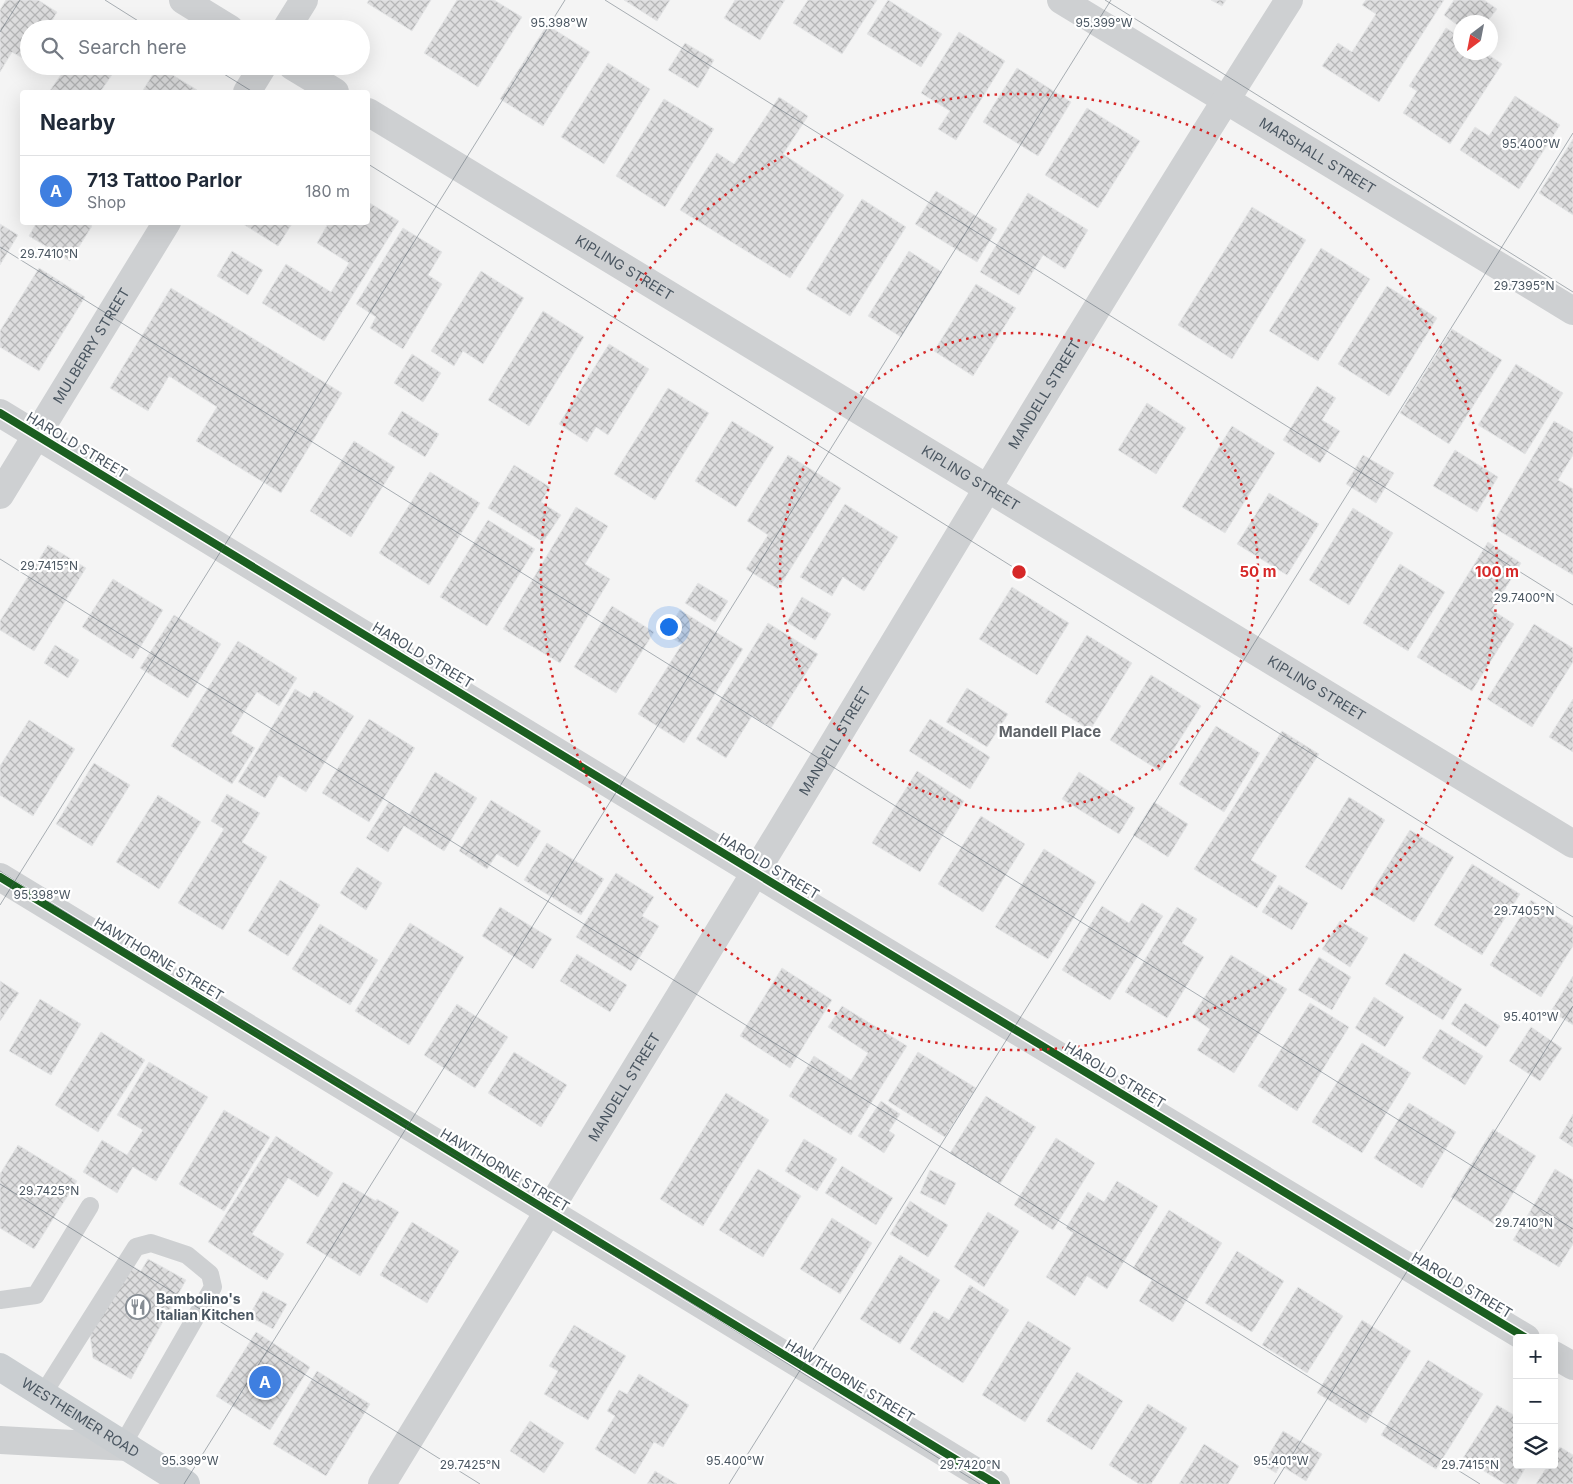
<!DOCTYPE html>
<meta charset="utf-8">
<style>
:root{--surface:#fff;--page:#f6f6f7;--text:#1f2937;--muted:#747a83;--line:#e0e1e3;--accent:#111827}
body{margin:0;font-family:Inter,sans-serif;background:var(--page);color:var(--text)}
.controls{position:absolute;right:15px;bottom:15px;display:grid;overflow:hidden;border-radius:5px;box-shadow:0 5px 20px #0002}
.controls button{width:45px;height:45px;display:grid;place-items:center;padding:0;border:0;border-bottom:1px solid var(--line);background:var(--surface);color:var(--text);font:25px sans-serif}
.compass{position:absolute;left:1453px;top:15px;width:45px;height:45px;border-radius:50%;background:var(--surface);box-shadow:0 5px 20px #0002;rotate:212deg}
.you{position:absolute;left:668px;top:626px;width:18px;height:18px;margin:-12px;border:4px solid #fff;border-radius:50%;background:#1a73e8;box-shadow:0 0 0 8px #1a73e833}
.badge{display:grid;place-items:center;width:32px;height:32px;border-radius:50%;background:var(--accent);color:#fff;font-size:16px;font-weight:700}
.pin{position:absolute;translate:-50% -50%;border:2px solid #fff;box-shadow:0 1px 5px #0006}
.list{margin:0;padding:0;list-style:none}
h2{display:flex;justify-content:space-between;align-items:center;height:65px;margin:0;padding:0 20px;font-size:21px}
h2 small{font-size:16px;font-weight:400;color:var(--muted)}
.list li{display:grid;grid-template-columns:32px 1fr auto;gap:15px;align-items:center;box-sizing:border-box;height:70px;padding:0 20px;border-top:1px solid var(--line)}
.list b{display:block;font-size:19px;white-space:nowrap}
.list p{margin:0;font-size:16px;white-space:nowrap;color:var(--muted)}
.list em{font-size:16px;font-style:normal;color:var(--muted)}
.icon{flex:none;width:28px;height:28px;fill:none;stroke:currentColor;stroke-width:2;stroke-linecap:round;stroke-linejoin:round}
.map{position:relative;flex:none;width:1573px;height:1484px;overflow:hidden}
.search{position:absolute;background:var(--surface);box-shadow:0 5px 20px #0002;left:20px;top:20px;width:350px;height:55px;display:flex;align-items:center;gap:12px;box-sizing:border-box;padding:0 18px;border-radius:28px;color:var(--muted);font-size:19px}
.panel{position:absolute;background:var(--surface);box-shadow:0 5px 20px #0002;left:20px;top:90px;width:350px;height:135px;border-radius:5px}
.map>svg:first-child{display:block}
.building{fill:url(#building-cross-hatch);stroke:#e5e6e7}
.lines{fill:none;stroke-linecap:round;stroke-linejoin:round}
.service{stroke:#ced0d2;stroke-width:18}
.minor{stroke:#ced0d2;stroke-width:28}
.tertiary{stroke:#ced0d2;stroke-width:28}
.primary{stroke:#caced1;stroke-width:28}
.cycleway-casing{stroke:#fff;stroke-width:11}
.cycleway{stroke:#1b5e20;stroke-width:8}
.ticks{fill:none;stroke:#4a5661;stroke-width:1;stroke-opacity:0.45}
.ring{fill:none;stroke:#d62828;stroke-width:2.5;stroke-dasharray:2.5 5}
.labels{text-anchor:middle;stroke-width:4.5;stroke-linejoin:round;paint-order:stroke}
.street-label{font-size:14px;fill:#4a5661;stroke:#fff}
.poi-label{font-size:14px;font-weight:bold;fill:#4a5661;stroke:#fff;text-anchor:start}
.neighbourhood-label{font-size:15px;font-weight:bold;fill:#5f6368;stroke:#fff}
.ticks-label{font-size:12px;text-anchor:middle;fill:#4a5661;stroke:#fff;stroke-width:4.5;stroke-linejoin:round;paint-order:stroke}
.centre{fill:#d62828;stroke:#fff;stroke-width:2.5}
.ring-label{font-size:15px;text-anchor:middle;font-weight:bold;fill:#d62828;stroke:#fff;stroke-width:4.5;stroke-linejoin:round;paint-order:stroke}
</style>
<div class="map">
<svg width="1573" height="1484" viewBox="0 0 1573 1484">
<defs>
<pattern id="building-cross-hatch" width="8" height="8" patternUnits="userSpaceOnUse" patternTransform="scale(1.25)"><rect width="8" height="8" fill="#ddddde"/><path d="M0 0l8 8M0 8l8-8" fill="none" stroke="#b5b6b7"/></pattern>
</defs>
<rect width="100%" height="100%" fill="#f4f4f4"/>
<path class="building" d="M6,0H38L57,12L47,29H29L28,61L12,52L0,72V10Z
M369,0H431L412,31L367,3Z
M457,0H494L522,17L478,87L424,53Z
M624,0H670L657,21Z
M735,0H785L760,40L724,18Z
M808,0H877L842,54L793,23Z
M888,0L942,34L921,67L867,34Z
M1211,0H1226L1222,6Z
M1366,0H1444L1379,102L1322,66L1338,43L1352,52L1376,14L1362,5Z
M1454,0H1484L1497,9L1487,22H1460V27L1444,15Z
M547,25L590,52L543,126L500,99Z
M1446,28L1460,37V52H1484L1502,64L1450,144L1403,113L1417,91L1409,86Z
M959,32L1005,61L956,140L938,129L950,111L921,93Z
M685,43L714,60L698,88L668,70Z
M608,63L650,89L604,164L561,137Z
M67,66H118L100,92H49Z
M158,66L197,90L196,92H142Z
M1017,68L1071,102L1038,156L983,122Z
M1515,96L1560,125L1519,189L1460,150L1475,127L1489,136Z
M779,97L808,116L783,154L844,195L790,278L680,210L717,153L734,164Z
M664,99L714,129L665,207L616,176Z
M1087,108L1140,141L1098,208L1045,175Z
M1573,139V215L1539,193Z
M936,191L997,229L977,262L915,224Z
M1028,193L1088,230L1065,269L1043,255L1019,295L980,272Z
M862,199L906,227L850,316L806,289Z
M368,202L399,221L324,341L262,303L286,264L331,292L349,263L317,243L329,222H368Z
M1252,207L1306,240L1232,359L1178,325Z
M37,222H86L92,226L70,261L29,236Z
M240,222H293L278,246Z
M0,224L18,235L0,265Z
M403,228L442,252L428,275L442,284L403,349L370,328L376,317L356,304Z
M1321,248L1370,279L1318,361L1269,331Z
M232,251L263,270L248,295L217,276Z
M909,251L942,272L901,337L868,316Z
M39,268L85,297L39,371L0,347V331Z
M481,271L524,298L483,364L463,351L454,366L431,351Z
M976,284L1016,308L973,376L934,351Z
M1387,286L1437,318L1389,396L1338,364Z
M171,288L342,393L281,493L196,441L217,407L169,376L148,411L110,388Z
M543,311L584,337L529,426L488,400Z
M1452,329L1502,360L1449,444L1400,413Z
M609,344L649,369L608,435L596,427L587,442L559,424Z
M412,354L441,373L423,402L394,383Z
M1516,364L1563,393L1525,454L1478,425Z
M1317,386L1336,398L1322,420L1340,431L1320,463L1283,440Z
M668,388L709,413L655,500L614,474Z
M1147,403L1186,428L1156,474L1118,450Z
M402,411L439,434L425,457L388,434Z
M732,421L774,447L736,507L695,481Z
M1554,421L1573,432V455L1558,480L1573,489V575L1491,526Z
M1232,426L1275,453L1225,533L1182,507Z
M354,441L395,467L351,537L310,511Z
M1455,450L1498,477L1477,512L1433,486Z
M788,455L841,488L778,589L746,569L768,535L747,521Z
M1363,455L1394,473L1376,503L1346,484Z
M514,465L550,487L541,502L561,515L543,542L488,508Z
M430,472L480,503L429,585L379,553Z
M1269,493L1319,524L1287,575L1237,544Z
M845,504L898,537L864,591L843,577L832,596L800,577Z
M576,507L608,526L585,564L610,579L560,663L503,629Z
M1353,508L1393,533L1349,605L1309,580Z
M488,520L535,549L487,626L440,597Z
M1488,542L1521,563L1492,610L1514,624L1472,691L1417,657Z
M48,545L86,568L34,651L0,630V621Z
M1400,564L1445,592L1408,651L1363,623Z
M113,579L163,610L133,659L82,627Z
M698,583L728,601L715,622L685,603Z
M1012,587L1069,623L1037,675L979,639Z
M802,597L831,614L815,640L787,622Z
M612,606L654,632L616,693L574,667Z
M680,610L743,649L684,743L638,714L682,644L665,634Z
M174,615L221,644L188,698L140,668Z
M768,623L818,654L771,728L752,716L726,758L696,739Z
M1534,624L1573,648V662L1532,727L1487,699Z
M1087,635L1132,663L1090,730L1045,702Z
M238,641L297,678L279,706L257,692L231,733L255,748L232,784L171,746Z
M55,645L79,660L68,678L44,663Z
M1151,675L1201,706L1160,771L1110,740Z
M967,688L1008,714L987,747L946,722Z
M295,689L310,698L314,691L354,716L306,792L279,775L265,798L238,782Z
M1573,699V752L1549,737Z
M369,719L415,748L369,822L322,793Z
M930,719L990,757L970,789L909,751Z
M29,720L75,749L33,816L0,795V766Z
M1216,726L1260,753L1224,812L1179,784Z
M1282,731L1319,754L1251,860L1277,876L1257,908L1194,869Z
M94,763L130,785L92,846L56,824Z
M917,771L964,801L920,872L872,843Z
M435,772L477,798L444,851L404,826L388,852L366,838L389,802L409,815Z
M1079,772L1135,808L1119,834L1062,799Z
M227,794L260,813L242,842L267,857L223,930L178,903L224,829L211,821Z
M158,795L201,822L159,889L116,862Z
M1349,797L1385,820L1342,890L1305,867Z
M491,800L541,831L518,867L497,854L487,869L459,851Z
M1154,802L1188,824L1168,857L1133,835Z
M981,816L1025,844L983,912L938,884Z
M1410,830L1454,857L1414,922L1370,894Z
M547,843L604,879L581,915L524,880Z
M1044,849L1096,882L1048,959L995,927Z
M1472,864L1520,894L1482,955L1434,925Z
M357,867L382,883L366,910L340,893Z
M616,873L654,897L642,916L659,926L631,971L576,937Z
M280,880L320,905L288,956L248,931Z
M1279,885L1308,903L1292,930L1262,912Z
M1531,900L1573,926V946L1541,997L1490,965Z
M1142,903L1163,916L1110,1000L1062,970L1102,906L1129,923Z
M500,907L552,939L533,969L482,936Z
M1177,907L1197,919L1182,943L1204,957L1167,1018L1125,992Z
M1340,921L1368,938L1350,967L1322,949Z
M410,923L464,957L409,1045L355,1011Z
M320,924L378,960L350,1005L292,969Z
M1404,953L1462,989L1443,1020L1385,984Z
M577,954L627,985L610,1012L560,981Z
M1231,955L1287,989L1234,1073L1197,1050L1210,1029L1192,1017Z
M1319,957L1351,977L1332,1010L1298,990Z
M782,968L832,1000L790,1068L740,1036Z
M1573,976V1025L1551,1011Z
M0,981L19,993L0,1021Z
M1374,997L1404,1017L1385,1047L1355,1028Z
M40,999L81,1024L51,1075L9,1051Z
M1310,1003L1349,1027L1297,1111L1258,1086Z
M1465,1003L1500,1026L1486,1047L1451,1024Z
M457,1004L508,1037L475,1088L424,1055Z
M842,1006L907,1046L851,1135L789,1096L814,1056L851,1080L868,1053L828,1027Z
M1531,1027L1562,1048L1540,1081L1509,1061Z
M1440,1029L1483,1056L1465,1085L1422,1058Z
M101,1032L145,1060L98,1132L55,1105Z
M1362,1043L1411,1073L1362,1153L1312,1122Z
M514,1052L567,1085L541,1127L488,1093Z
M918,1052L976,1088L945,1137L888,1101Z
M149,1062L208,1097L156,1181L133,1167L117,1193L83,1172L102,1140L127,1155L143,1130L117,1115Z
M726,1093L769,1120L703,1226L660,1199Z
M986,1096L1036,1127L1000,1184L950,1153Z
M881,1101L900,1114L889,1131L895,1135L884,1153L858,1136Z
M1409,1103L1456,1132L1422,1188L1374,1158Z
M224,1110L270,1137L224,1211L179,1184Z
M1573,1114V1147L1559,1138Z
M1493,1129L1536,1156L1494,1224L1451,1197Z
M276,1136L333,1173L318,1197L288,1178L252,1234L284,1254L267,1280L208,1242Z
M1056,1138L1095,1163L1053,1230L1014,1205Z
M804,1139L837,1159L817,1191L785,1171Z
M18,1145L77,1181L34,1249L0,1228V1174Z
M842,1166L893,1198L876,1225L825,1193Z
M758,1169L801,1196L763,1257L719,1230Z
M1555,1169L1573,1180V1244L1559,1267L1513,1240Z
M930,1170L956,1183L945,1205L920,1193Z
M1117,1181L1158,1206L1107,1289L1087,1276L1075,1296L1046,1277L1073,1233L1066,1228L1088,1192L1104,1202Z
M343,1182L376,1201L377,1199L399,1212L360,1276L306,1243Z
M910,1201L948,1225L928,1257L890,1234Z
M1169,1210L1222,1243L1173,1322L1139,1301L1152,1280L1133,1268Z
M988,1212L1019,1231L984,1287L954,1267Z
M832,1218L872,1243L840,1294L800,1269Z
M412,1222L459,1251L427,1303L380,1275Z
M1237,1251L1284,1281L1252,1332L1205,1303Z
M900,1255L940,1280L900,1344L860,1319Z
M148,1259L186,1280L131,1379L93,1358L90,1334L129,1264L141,1271Z
M970,1285L1009,1310L963,1383L910,1349L934,1311L949,1320Z
M1298,1287L1343,1316L1307,1373L1262,1345Z
M263,1291L287,1304L273,1329L249,1316Z
M1362,1320L1411,1351L1366,1423L1317,1393Z
M1028,1321L1071,1348L1025,1422L982,1395Z
M574,1325L626,1356L588,1420L544,1394L558,1371L549,1366Z
M256,1332L310,1367L270,1430L216,1396Z
M1428,1360L1483,1394L1436,1469L1381,1435Z
M317,1371L370,1404L326,1476L273,1444Z
M1077,1372L1123,1401L1092,1450L1046,1421Z
M639,1374L689,1405L663,1447L654,1442L635,1474L595,1449L615,1416L607,1411L619,1390L627,1394Z
M1148,1404L1187,1428L1151,1484H1139L1109,1465Z
M1497,1405L1517,1417V1465H1527L1516,1484H1505L1463,1458Z
M530,1421L564,1443L544,1473L510,1451Z
M1283,1431L1322,1454L1306,1481L1280,1465L1276,1473L1263,1465Z
M1204,1444L1239,1466L1228,1484H1179Z
M1560,1447L1573,1455V1484H1536L1548,1465H1554V1456Z
M655,1471L677,1484H647Z"/>
<g class="lines">
<path class="service" d="M0,1300L36,1295L90,1206
M43,1394L136,1247L151,1243L187,1255L210,1274L213,1287L123,1444"/>
<g class="minor">
<path d="M183,0L230,29"/>
<path id="s1" d="M1061,0L1573,311"/>
<path d="M286,29L304,0"/>
<path d="M292,66L335,92"/>
<path d="M247,92L263,66"/>
<path id="s2" d="M368,112L1573,844"/>
<path d="M0,413L797,898L1526,1338"/>
<path id="s3" d="M0,495L167,222"/>
<path d="M0,877L996,1484"/>
<path d="M1554,1355L1573,1366"/>
<path d="M0,1440L128,1447"/>
</g>
<path class="tertiary" id="s4" d="M382,1484C513,1267 647,1052 778,835C947,556 1114,275 1289,0"/>
<path class="primary" id="s5" d="M0,1367L186,1484"/>
<defs>
<path id="cycleway" d="M0,413L797,898L1526,1338
M0,877L996,1484"/>
</defs>
<use href="#cycleway" class="cycleway-casing"/>
<use href="#cycleway" class="cycleway"/>
</g>
<path class="ticks" d="M105,0L151,29M605,0L1573,605M1105,0L1573,292M0,32L20,0M211,66L253,92M368,164L1573,917M0,247L1573,1229M0,559L1480,1484M0,871L980,1484M0,905L565,0M0,1184L480,1484M184,1484L1111,0M729,1484L1573,133M1274,1484L1573,1006"/>
<g class="ring">
<circle cx="1019" cy="572" r="239"/>
<circle cx="1019" cy="572" r="478"/>
</g>
<defs>
<symbol id="restaurant-ring" viewBox="-11 -11 22 22"><circle r="9.5" fill="#fff" stroke="#868d94" stroke-width="1.5"/><path d="M-5-6h1v4h1v-4h1v4h1v-4h1v5L-1.5 .5V6h-2V.5L-5-1ZM5-6V6H3V1.5H1.5Q1.5-4 5-6Z" fill="#868d94"/></symbol>
</defs>
<g fill-rule="evenodd">
<use href="#restaurant-ring" x="124" y="1293" width="28" height="28"/>
</g>
<g class="labels">
<g class="street-label">
<text dy="5" stroke="none"><textPath href="#s1" startOffset="300">MARSHALL STREET</textPath></text>
<text dy="5" stroke="none"><textPath href="#s2" startOffset="300">KIPLING STREET</textPath></text>
<text dy="5" stroke="none"><textPath href="#s3" startOffset="175">MULBERRY STREET</textPath></text>
<text dy="5" stroke="none"><textPath href="#s4" startOffset="1275">MANDELL STREET</textPath></text>
<text transform="translate(77 445) rotate(31)" y="5">HAROLD STREET</text>
<text dy="5" stroke="none"><textPath href="#s2" startOffset="705">KIPLING STREET</textPath></text>
<text transform="translate(423 655) rotate(31)" y="5">HAROLD STREET</text>
<text dy="5" stroke="none"><textPath href="#s2" startOffset="1110">KIPLING STREET</textPath></text>
<text dy="5" stroke="none"><textPath href="#s4" startOffset="870">MANDELL STREET</textPath></text>
<text transform="translate(769 866) rotate(31)" y="5">HAROLD STREET</text>
<text transform="translate(159 959) rotate(31)" y="5">HAWTHORNE STREET</text>
<text transform="translate(1115 1075) rotate(31)" y="5">HAROLD STREET</text>
<text dy="5" stroke="none"><textPath href="#s4" startOffset="465">MANDELL STREET</textPath></text>
<text transform="translate(505 1170) rotate(31)" y="5">HAWTHORNE STREET</text>
<text transform="translate(1462 1285) rotate(31)" y="5">HAROLD STREET</text>
<text transform="translate(850 1381) rotate(31)" y="5">HAWTHORNE STREET</text>
<text dy="5" stroke="none"><textPath href="#s5" startOffset="95">WESTHEIMER ROAD</textPath></text>
</g>
<g class="poi-label">
<text x="156" y="1304">Bambolino's<tspan x="156" dy="16">Italian Kitchen</tspan></text>
</g>
<g class="neighbourhood-label">
<text x="1050" y="737">Mandell Place</text>
</g>
</g>
<g class="ticks-label">
<text x="559" y="27">95.398°W</text>
<text x="1104" y="27">95.399°W</text>
<text x="1531" y="148">95.400°W</text>
<text x="49" y="258">29.7410°N</text>
<text x="1524" y="290">29.7395°N</text>
<text x="49" y="570">29.7415°N</text>
<text x="1524" y="602">29.7400°N</text>
<text x="42" y="899">95.398°W</text>
<text x="1524" y="915">29.7405°N</text>
<text x="1531" y="1021">95.401°W</text>
<text x="49" y="1195">29.7425°N</text>
<text x="1524" y="1227">29.7410°N</text>
<text x="190" y="1465">95.399°W</text>
<text x="735" y="1465">95.400°W</text>
<text x="1281" y="1465">95.401°W</text>
<text x="470" y="1469">29.7425°N</text>
<text x="970" y="1469">29.7420°N</text>
<text x="1470" y="1469">29.7415°N</text>
</g>
<circle cx="1019" cy="572" r="8" class="centre"/>
<g class="ring-label">
<text x="1258" y="577">50 m</text>
<text x="1497" y="577">100 m</text>
</g>
</svg>
<div class="controls">
<button>+</button>
<button>−</button>
<button><svg class="icon" aria-label="layers" viewBox="0 0 24 24"><path d="M12 4l9 5-9 5-9-5zM3 14l9 5 9-5"/></svg></button>
</div>
<svg class="compass" viewBox="-18 -18 36 36"><path d="M0-13l5 13h-10z" fill="#e53935"/><path d="M0 13l5-13h-10z" fill="#747a83"/></svg>
<div class="you"></div>
<div class="pin badge" style="left:265px;top:1382px;background:#3f7fe0">A</div>
<div class="search"><svg class="icon" aria-label="search" viewBox="0 0 24 24"><circle cx="10" cy="10" r="6"/><path d="M15 15l6 6"/></svg>Search here</div>
<section class="panel">
<h2>Nearby<small></small></h2>
<ul class="list">
<li><span class="badge" style="background:#3f7fe0">A</span><div><b>713 Tattoo Parlor</b><p>Shop</p></div><em>180 m</em></li>
</ul>
</section>
</div>
